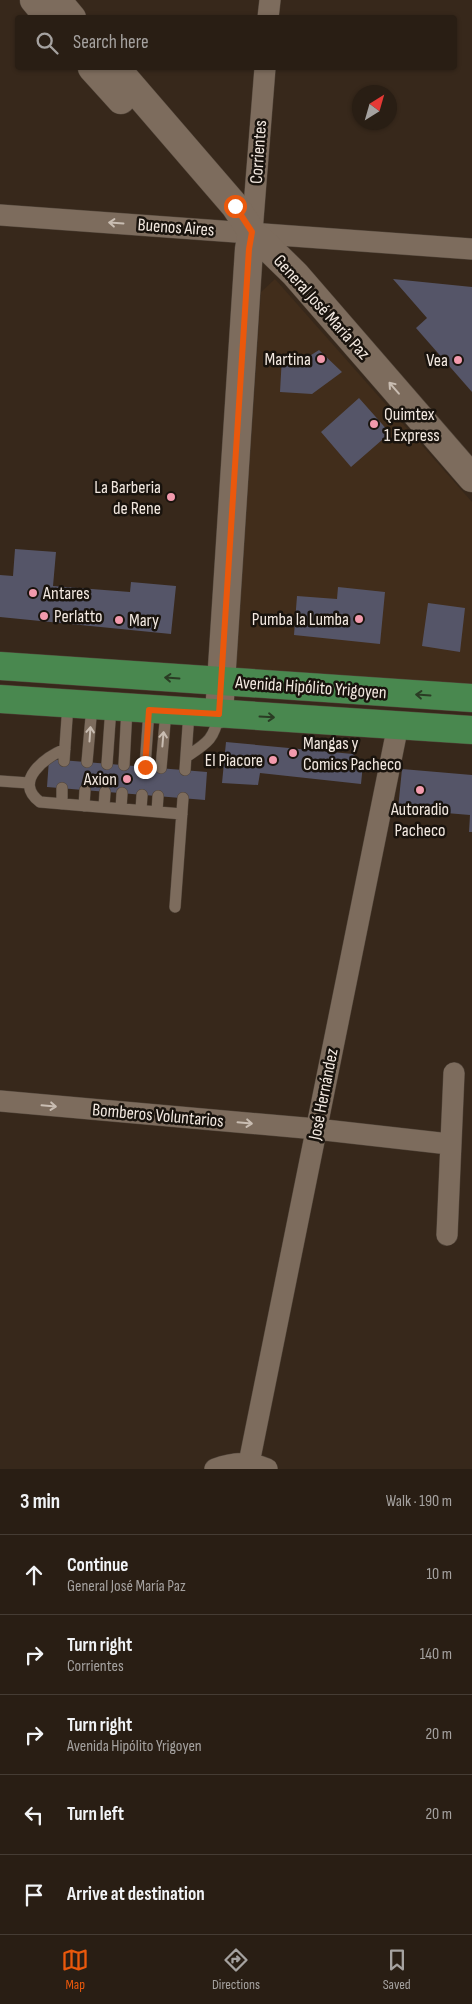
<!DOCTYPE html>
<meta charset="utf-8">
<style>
:root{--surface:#291e14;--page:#31271d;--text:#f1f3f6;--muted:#a5a2a0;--line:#453c34;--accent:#ea580c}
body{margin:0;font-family:"Sofia Sans Condensed",sans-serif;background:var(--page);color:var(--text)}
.compass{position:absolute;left:352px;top:85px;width:45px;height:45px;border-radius:50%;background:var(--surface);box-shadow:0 1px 4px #0004;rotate:37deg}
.stop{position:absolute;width:15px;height:15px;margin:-11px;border:4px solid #ea580c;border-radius:50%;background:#fff}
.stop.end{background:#ea580c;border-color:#fff;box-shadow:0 1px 5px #0008}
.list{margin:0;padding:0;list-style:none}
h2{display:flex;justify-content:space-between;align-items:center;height:65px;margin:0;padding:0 20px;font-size:21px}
h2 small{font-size:16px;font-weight:400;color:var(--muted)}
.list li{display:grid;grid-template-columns:32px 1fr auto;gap:15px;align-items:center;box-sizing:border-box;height:80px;padding:0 20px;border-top:1px solid var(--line)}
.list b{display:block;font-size:19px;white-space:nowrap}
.list p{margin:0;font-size:16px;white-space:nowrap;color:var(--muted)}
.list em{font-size:16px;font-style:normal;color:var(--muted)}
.icon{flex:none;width:28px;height:28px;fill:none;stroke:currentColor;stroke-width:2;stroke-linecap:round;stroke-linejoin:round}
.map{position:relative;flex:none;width:472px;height:1469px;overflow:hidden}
.search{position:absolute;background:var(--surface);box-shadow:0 1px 4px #0004;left:15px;right:15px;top:15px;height:55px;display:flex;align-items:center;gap:12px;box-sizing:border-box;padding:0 18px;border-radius:5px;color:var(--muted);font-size:19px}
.sheet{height:465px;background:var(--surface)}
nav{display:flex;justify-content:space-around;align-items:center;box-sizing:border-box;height:70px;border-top:1px solid var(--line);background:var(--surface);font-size:14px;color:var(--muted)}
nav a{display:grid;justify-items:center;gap:2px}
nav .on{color:var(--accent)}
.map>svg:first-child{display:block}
.built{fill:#412d1b}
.building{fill:#555568}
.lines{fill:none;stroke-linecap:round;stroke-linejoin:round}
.service-casing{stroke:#51453a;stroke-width:12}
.minor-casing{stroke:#51453a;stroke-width:22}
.tertiary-casing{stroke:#51453a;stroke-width:29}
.primary-casing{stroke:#51453a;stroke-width:29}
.service{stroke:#7d6c5d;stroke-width:11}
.minor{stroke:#7d6c5d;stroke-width:21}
.tertiary{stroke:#7d6c5d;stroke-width:28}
.primary{stroke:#49884f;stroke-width:28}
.oneway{stroke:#c9bdb2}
.oneway2{stroke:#2a3c24}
.route{stroke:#ea580c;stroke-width:6}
.poi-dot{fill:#f29aad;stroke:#19130d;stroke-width:2}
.labels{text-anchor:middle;stroke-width:5;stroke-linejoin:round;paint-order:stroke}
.street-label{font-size:18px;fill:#f2e8e0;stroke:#19130d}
.poi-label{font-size:18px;fill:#f2e8e0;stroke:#19130d;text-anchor:end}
</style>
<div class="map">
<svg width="472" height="1469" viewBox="0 0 472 1469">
<rect width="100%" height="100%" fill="#37281b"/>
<path class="built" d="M275,279L472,502V686L236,668L261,292Z"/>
<path class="building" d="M393,279L472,287V392L416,328L427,318Z
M319,350L342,372L312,394L280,392L282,356L308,357Z
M359,398L390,433L351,467L321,432Z
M15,549L56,552L53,586L130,592L131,582L176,586L171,634L0,617V575L13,576Z
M338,587L385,592L380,644L294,635L297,596L337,599Z
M428,603L465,608L460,652L422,646Z
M226,742L353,754L363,764L361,784L260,773L258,785L222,783Z
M49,759L207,772L205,800L47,787Z
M402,769L472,775V832H469L470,815L398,809Z"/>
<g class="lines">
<defs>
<path id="service" d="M65,749C46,757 12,781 40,802L182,814
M186,757C207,743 214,740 219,714
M64,761L68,704
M87,762L92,706
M107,764L111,707
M124,765L127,708
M145,767L149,710
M161,768L166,711
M185,770L189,712
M0,781L29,783
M62,804V788
M84,806L85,790
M104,807L105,792
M121,809L122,793
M141,810L142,795
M157,812L158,796
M175,907L183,798"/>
<path id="minor" d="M268,18L270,0
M0,215L472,249
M252,232L265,68
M0,1101L316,1129L449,1144
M447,1235L454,1073
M249,1463L398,725
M215,1469C234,1462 248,1461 267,1469"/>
<path id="tertiary" d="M34,0L49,18
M57,0L72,18
M92,68L121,100
M116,68L235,206L252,232L295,274L472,478
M219,714L249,249L252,232"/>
<path id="primary" d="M0,666L472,698
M0,699L472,730"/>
</defs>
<use href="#service" class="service-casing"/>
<use href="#minor" class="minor-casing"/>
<use href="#tertiary" class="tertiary-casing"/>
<use href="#primary" class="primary-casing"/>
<use href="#service" class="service"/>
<use href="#minor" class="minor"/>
<use href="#tertiary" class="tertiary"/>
<use href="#primary" class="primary"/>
</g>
<defs><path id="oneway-shaft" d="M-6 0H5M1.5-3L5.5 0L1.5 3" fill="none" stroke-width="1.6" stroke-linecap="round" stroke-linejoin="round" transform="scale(1.25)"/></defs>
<g class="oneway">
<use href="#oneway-shaft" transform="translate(116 223) rotate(-176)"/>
<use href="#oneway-shaft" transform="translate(394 388) rotate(-131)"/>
<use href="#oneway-shaft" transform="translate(90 734) rotate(-86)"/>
<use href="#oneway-shaft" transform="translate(163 739) rotate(-85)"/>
<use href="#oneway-shaft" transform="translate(49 1106) rotate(5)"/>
<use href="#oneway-shaft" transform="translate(245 1123) rotate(5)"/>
</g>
<g class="oneway2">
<use href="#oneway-shaft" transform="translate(172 678) rotate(-176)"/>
<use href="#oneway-shaft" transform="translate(423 695) rotate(-176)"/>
<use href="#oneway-shaft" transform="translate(267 717) rotate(3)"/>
</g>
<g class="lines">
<path class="route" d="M145,767L149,710L219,714L249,249L252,232L235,206"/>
</g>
<g class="poi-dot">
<circle cx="321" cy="359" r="5"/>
<circle cx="458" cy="360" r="5"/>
<circle cx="374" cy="424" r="5"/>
<circle cx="171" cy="497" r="5"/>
<circle cx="33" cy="593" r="5"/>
<circle cx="44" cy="616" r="5"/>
<circle cx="359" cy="619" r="5"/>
<circle cx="119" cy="620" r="5"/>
<circle cx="293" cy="753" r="5"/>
<circle cx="273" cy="760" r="5"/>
<circle cx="127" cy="779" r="5"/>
<circle cx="420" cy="790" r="5"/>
</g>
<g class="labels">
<g class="street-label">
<text transform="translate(258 152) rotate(-86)" y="6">Corrientes</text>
<text transform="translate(176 227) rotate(4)" y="6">Buenos Aires</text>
<text transform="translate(322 307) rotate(48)" y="6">General José María Paz</text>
<text transform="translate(311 687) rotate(4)" y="6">Avenida Hipólito Yrigoyen</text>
<text transform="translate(323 1094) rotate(-79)" y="6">José Hernández</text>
<text transform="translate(158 1115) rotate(5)" y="6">Bomberos Voluntarios</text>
</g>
<g class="poi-label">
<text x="311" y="365">Martina</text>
<text x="448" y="366">Vea</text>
<text x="384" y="420" text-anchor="start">Quimtex<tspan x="384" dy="21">1 Express</tspan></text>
<text x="161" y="493">La Barberia<tspan x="161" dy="21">de Rene</tspan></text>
<text x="43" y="599" text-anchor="start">Antares</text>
<text x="54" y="622" text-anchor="start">Perlatto</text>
<text x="349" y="625">Pumba la Lumba</text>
<text x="129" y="626" text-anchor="start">Mary</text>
<text x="303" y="749" text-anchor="start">Mangas y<tspan x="303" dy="21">Comics Pacheco</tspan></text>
<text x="263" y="766">El Piacore</text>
<text x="117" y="785">Axion</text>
<text x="420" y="815" text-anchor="middle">Autoradio<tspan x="420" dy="21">Pacheco</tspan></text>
</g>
</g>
</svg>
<svg class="compass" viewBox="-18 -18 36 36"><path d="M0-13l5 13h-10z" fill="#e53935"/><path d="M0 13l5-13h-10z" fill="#a5a2a0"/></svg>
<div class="stop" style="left:235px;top:206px"></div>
<div class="stop end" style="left:145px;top:767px"></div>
<div class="search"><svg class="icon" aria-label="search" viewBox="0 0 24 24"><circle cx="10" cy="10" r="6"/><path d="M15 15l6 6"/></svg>Search here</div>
</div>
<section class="sheet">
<h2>3 min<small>Walk · 190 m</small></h2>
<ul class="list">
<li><svg class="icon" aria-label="ahead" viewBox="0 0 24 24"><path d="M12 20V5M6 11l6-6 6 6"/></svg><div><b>Continue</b><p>General José María Paz</p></div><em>10 m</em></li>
<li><svg class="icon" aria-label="right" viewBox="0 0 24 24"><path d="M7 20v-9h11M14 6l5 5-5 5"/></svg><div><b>Turn right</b><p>Corrientes</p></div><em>140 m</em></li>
<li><svg class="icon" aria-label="right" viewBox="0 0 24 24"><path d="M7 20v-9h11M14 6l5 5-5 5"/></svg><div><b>Turn right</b><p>Avenida Hipólito Yrigoyen</p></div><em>20 m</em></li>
<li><svg class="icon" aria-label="left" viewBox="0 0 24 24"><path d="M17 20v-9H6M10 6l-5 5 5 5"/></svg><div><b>Turn left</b></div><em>20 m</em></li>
<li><svg class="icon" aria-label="arrive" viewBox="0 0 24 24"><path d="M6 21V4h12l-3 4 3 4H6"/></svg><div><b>Arrive at destination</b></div></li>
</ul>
</section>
<nav>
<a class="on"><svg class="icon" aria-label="map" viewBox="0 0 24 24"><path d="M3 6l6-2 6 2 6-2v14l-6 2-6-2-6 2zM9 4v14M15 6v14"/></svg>Map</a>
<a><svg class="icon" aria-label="directions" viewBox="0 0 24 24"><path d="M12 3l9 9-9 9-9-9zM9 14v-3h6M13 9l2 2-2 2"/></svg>Directions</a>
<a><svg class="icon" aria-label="saved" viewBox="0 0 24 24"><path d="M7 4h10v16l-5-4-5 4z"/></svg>Saved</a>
</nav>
